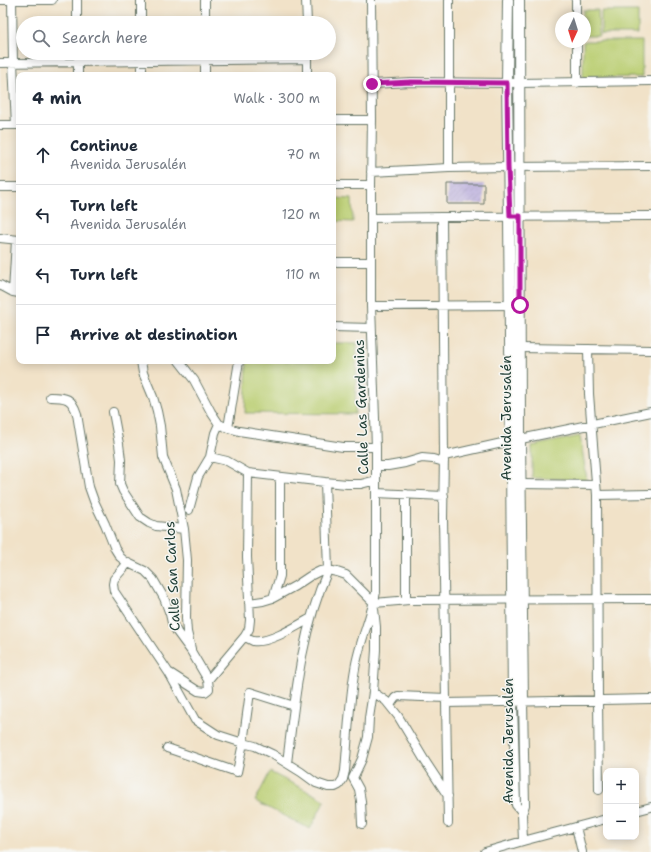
<!DOCTYPE html>
<meta charset="utf-8">
<style>
:root{--surface:#fff;--page:#f6f6f7;--text:#1f2937;--muted:#747a83;--line:#e0e1e3}
body{margin:0;font-family:"Shantell Sans",sans-serif;background:var(--page);color:var(--text)}
.controls{position:absolute;right:12px;bottom:12px;display:grid;overflow:hidden;border-radius:8px;box-shadow:0 2px 10px #0003}
.controls button{width:36px;height:36px;display:grid;place-items:center;padding:0;border:0;border-bottom:1px solid var(--line);background:var(--surface);color:var(--text);font:20px sans-serif}
.compass{position:absolute;left:555px;top:12px;width:36px;height:36px;border-radius:50%;background:var(--surface);box-shadow:0 2px 10px #0003;rotate:184deg}
.stop{position:absolute;width:12px;height:12px;margin:-9px;border:3px solid #b5179e;border-radius:50%;background:#fff}
.stop.end{background:#b5179e;border-color:#fff;box-shadow:0 1px 4px #0008}
.list{margin:0;padding:0;list-style:none}
h2{display:flex;justify-content:space-between;align-items:center;height:52px;margin:0;padding:0 16px;font-size:17px}
h2 small{font-size:13px;font-weight:400;color:var(--muted)}
.list li{display:grid;grid-template-columns:26px 1fr auto;gap:12px;align-items:center;box-sizing:border-box;height:60px;padding:0 16px;border-top:1px solid var(--line)}
.list b{display:block;font-size:15px;white-space:nowrap}
.list p{margin:0;font-size:13px;white-space:nowrap;color:var(--muted)}
.list em{font-size:13px;font-style:normal;color:var(--muted)}
.icon{flex:none;width:22px;height:22px;fill:none;stroke:currentColor;stroke-width:2;stroke-linecap:round;stroke-linejoin:round}
.map{position:relative;flex:none;width:651px;height:852px;overflow:hidden}
.search{position:absolute;background:var(--surface);box-shadow:0 2px 10px #0003;left:16px;top:16px;width:320px;height:44px;display:flex;align-items:center;gap:10px;box-sizing:border-box;padding:0 14px;border-radius:22px;color:var(--muted);font-size:15px}
.panel{position:absolute;background:var(--surface);box-shadow:0 2px 10px #0003;left:16px;top:72px;width:320px;height:292px;border-radius:8px}
.map>svg:first-child{display:block}
.grass{fill:#b9cd70;stroke:#6c8552}
.building{fill:url(#building-hatch)}
.lines{fill:none;stroke-linecap:round;stroke-linejoin:round}
.minor-casing{stroke:#687768;stroke-width:10}
.tertiary-casing{stroke:#687768;stroke-width:12}
.minor{stroke:#fff;stroke-width:8}
.tertiary{stroke:#fff;stroke-width:10}
.route{stroke:#b5179e;stroke-width:5}
.labels{text-anchor:middle;stroke-width:3;stroke-linejoin:round;paint-order:stroke}
.street-label{font-size:14px;fill:#1f3d34;stroke:#f6f6f2}
</style>
<div class="map">
<svg width="651" height="852" viewBox="0 0 651 852">
<defs>
<pattern id="building-hatch" width="6" height="6" patternUnits="userSpaceOnUse"><rect width="6" height="6" fill="#b6a8db"/><path d="M-1 1l2-2M0 6l6-6M5 7l2-2" fill="none" stroke="#938ab2"/></pattern>
</defs>
<rect width="100%" height="100%" fill="#f6f6f2"/>
<filter id="ink" filterUnits="userSpaceOnUse"><feTurbulence type="fractalNoise" baseFrequency=".025" numOctaves="2"/><feDisplacementMap in="SourceGraphic" scale="8" xChannelSelector="R" yChannelSelector="G"/><feConvolveMatrix kernelMatrix="1 2 1 2 8 2 1 2 1" color-interpolation-filters="sRGB"/></filter>
<filter id="wash" filterUnits="userSpaceOnUse"><feTurbulence type="fractalNoise" baseFrequency=".012" numOctaves="4" result="noise"/><feDisplacementMap in="SourceGraphic" scale="16" xChannelSelector="R" yChannelSelector="G"/><feGaussianBlur stdDeviation="0.9" result="paint"/><feColorMatrix in="noise" values="0 0 0 0 0 0 0 0 0 0 0 0 0 0 0 0 0 1.4 0 .05"/><feComposite in="paint" operator="in"/></filter>
<g filter="url(#wash)">
<rect width="100%" height="100%" fill="#f1e2c8"/>
<path class="grass" d="M583,10H598L599,36H585V18H583Z
M601,11H638V34H601Z
M585,41H642V77L583,78V42H585Z
M333,198L352,199L353,222L333,221Z
M333,343H357L355,414L245,413L247,361H333Z
M580,436L587,480L532,478V446Z
M270,772L325,800L310,829L255,801Z"/>
<g id="blocks">
<path class="building" d="M447,184H484V204H447Z"/>
</g>
</g>
<g filter="url(#ink)">
<use href="#blocks" fill-opacity="0" stroke="#687768" stroke-width="1"/>
<g class="lines">
<defs>
<path id="minor" d="M0,0H52
M12,0L13,63L16,125
M77,0V23
M141,0V23
M306,0L307,23
M576,0V18
M205,23V0
M577,42V83
M78,53V75
M142,53V75
M307,53V75
M0,63L307,59
M205,75V53
M372,84L411,82L519,83L651,81
M333,120H372
M0,125H19
M449,168V0
M371,172L449,168L508,167L651,166
M333,185H371
M0,187H19
M442,217L444,456L443,518L448,823
M371,218L442,217L651,216
M0,238L19,240
M333,262H371
M0,285L13,292L19,293
M13,292L16,240
M371,306L514,305
M333,327L371,328
M520,348L651,350
M588,349L589,394L597,495L598,700L599,790
M141,361L143,373L153,397L157,411L160,426L163,457L176,489L184,529L187,560L186,618L187,632L191,649
M179,361L194,380L211,412L219,424L228,428L239,431L343,447H376
M50,397C66,397 72,398 77,414L89,487L94,501L105,524L115,549L120,557L126,562L145,571L153,579L164,598L170,614L172,623L177,632L191,651L208,680L209,689L205,692L198,691L170,673
M113,412L119,444L121,460L120,484L123,491L140,517L149,523L156,526L184,529
M228,428L239,361
M444,456L511,441L651,412
M210,457L227,461L248,473L325,482L347,484H361L376,480
M376,466H388L405,463L422,458L433,459L444,462
M521,484L596,485
M376,493L444,496
M406,494V600
M597,495L651,494
M189,510L198,477L210,457L215,433L219,424
M128,563L114,579L113,584L114,591L169,673L195,720L218,735L243,743L255,746L272,754L301,772L316,783L328,787H335L339,785L343,779L345,771C348,737 349,703 355,669C359,643 371,618 376,592V447L371,306V185L372,120L371,0
M273,598L280,576V477
M249,603L263,601L273,598L295,586L310,576L320,571L328,570L337,572L346,575L374,603L398,601L409,600L651,599
M245,636C247,638 250,640 253,641C268,644 297,626 311,618
M208,680L245,636L249,629L250,620L247,557L248,473
M373,692L386,701L398,716L425,761L448,796
M513,702L516,805L522,812
M446,703L651,699
M390,705L395,698L398,696L446,698
M167,748L237,772L243,743L250,692L294,706
M287,763C295,698 301,631 328,570L325,482
M353,778L362,759L368,737L369,718L373,692L376,650V627L374,609
M353,778L359,789L361,801L362,824
M636,811L651,807
M576,827L582,852
M523,841L522,814L525,805L523,702
M485,852L523,841L606,819"/>
<path id="tertiary" d="M508,0L507,83L509,216L513,702
M519,0L520,439L523,702"/>
</defs>
<use href="#minor" class="minor-casing"/>
<use href="#tertiary" class="tertiary-casing"/>
<use href="#minor" class="minor"/>
<use href="#tertiary" class="tertiary"/>
</g>
</g>
<g class="lines" filter="url(#ink)">
<path class="route" d="M372,84L411,82L507,83L508,167L510,216H520V305"/>
</g>
<g class="labels">
<g class="street-label">
<text transform="translate(361 407) rotate(-92)" y="5">Calle Las Gardenias</text>
<text transform="translate(506 418) rotate(-90)" y="5">Avenida Jerusalén</text>
<text transform="translate(172 576) rotate(-93)" y="5">Calle San Carlos</text>
<text transform="translate(508 741) rotate(-90)" y="5">Avenida Jerusalén</text>
</g>
</g>
</svg>
<div class="controls">
<button>+</button>
<button>−</button>
</div>
<svg class="compass" viewBox="-18 -18 36 36"><path d="M0-13l5 13h-10z" fill="#e53935"/><path d="M0 13l5-13h-10z" fill="#747a83"/></svg>
<div class="stop" style="left:520px;top:305px"></div>
<div class="stop end" style="left:372px;top:84px"></div>
<div class="search"><svg class="icon" aria-label="search" viewBox="0 0 24 24"><circle cx="10" cy="10" r="6"/><path d="M15 15l6 6"/></svg>Search here</div>
<section class="panel">
<h2>4 min<small>Walk · 300 m</small></h2>
<ul class="list">
<li><svg class="icon" aria-label="ahead" viewBox="0 0 24 24"><path d="M12 20V5M6 11l6-6 6 6"/></svg><div><b>Continue</b><p>Avenida Jerusalén</p></div><em>70 m</em></li>
<li><svg class="icon" aria-label="left" viewBox="0 0 24 24"><path d="M17 20v-9H6M10 6l-5 5 5 5"/></svg><div><b>Turn left</b><p>Avenida Jerusalén</p></div><em>120 m</em></li>
<li><svg class="icon" aria-label="left" viewBox="0 0 24 24"><path d="M17 20v-9H6M10 6l-5 5 5 5"/></svg><div><b>Turn left</b></div><em>110 m</em></li>
<li><svg class="icon" aria-label="arrive" viewBox="0 0 24 24"><path d="M6 21V4h12l-3 4 3 4H6"/></svg><div><b>Arrive at destination</b></div></li>
</ul>
</section>
</div>
